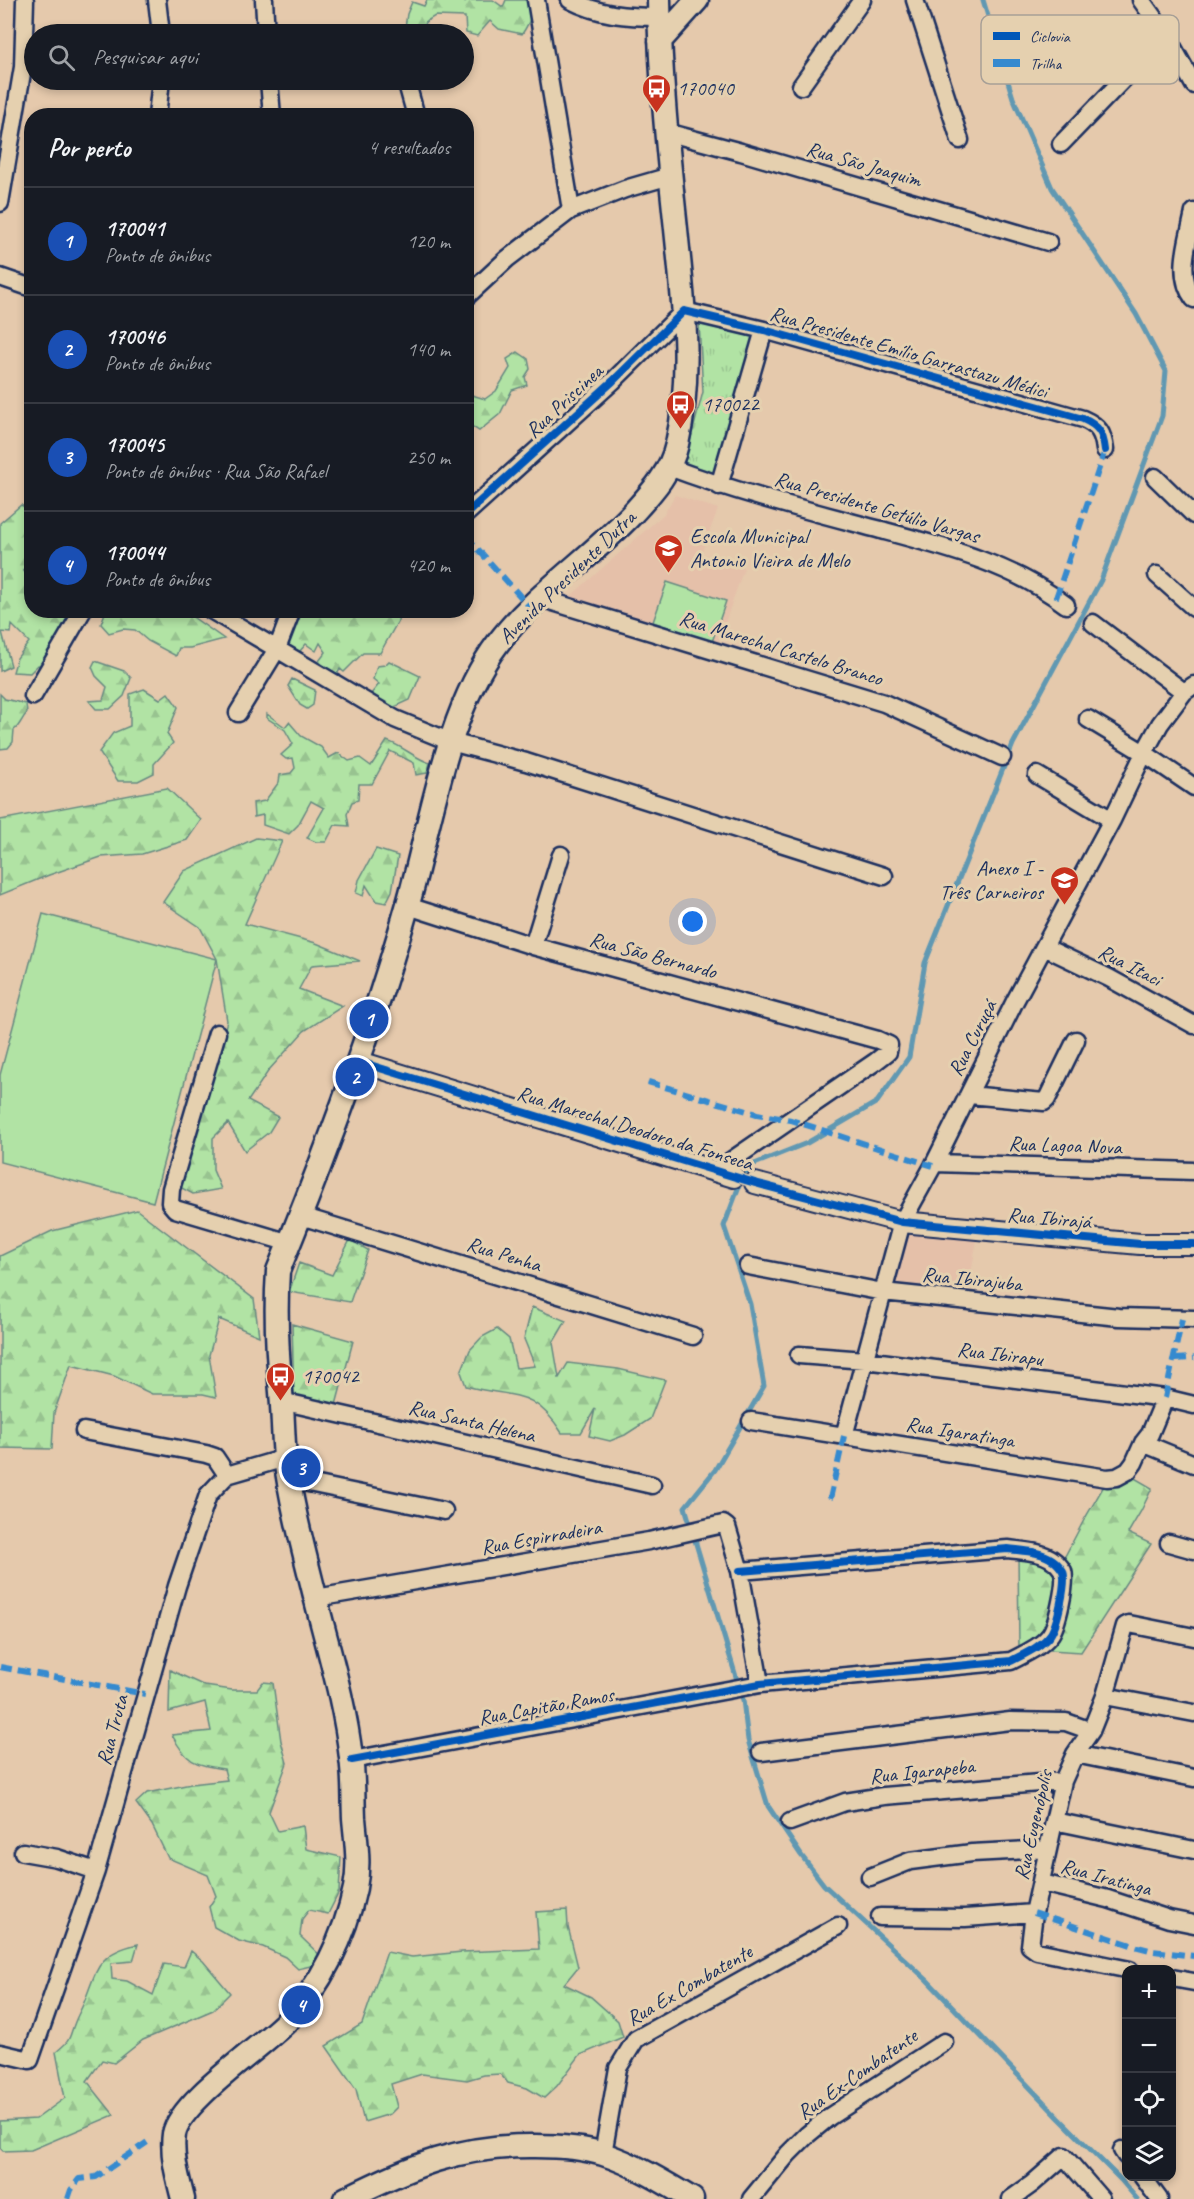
<!DOCTYPE html>
<html lang="pt">
<meta charset="utf-8">
<style>
:root{--surface:#171b24;--page:#20242c;--text:#f1f3f6;--muted:#9ea1a6;--line:#363941;--accent:#1a73e8}
body{margin:0;font-family:Caveat,sans-serif;background:var(--page);color:var(--text)}
.controls{position:absolute;right:18px;bottom:18px;display:grid;overflow:hidden;border-radius:12px;box-shadow:0 3px 9px #0003}
.controls button{width:54px;height:54px;display:grid;place-items:center;padding:0;border:0;border-bottom:2px solid var(--line);background:var(--surface);color:var(--text);font:30px sans-serif}
.you{position:absolute;left:693px;top:922px;width:21px;height:21px;margin:-15px;border:4px solid #fff;border-radius:50%;background:#1a73e8;box-shadow:0 0 0 9px #1a73e833}
.badge{display:grid;place-items:center;width:39px;height:39px;border-radius:50%;background:var(--accent);color:#fff;font-size:20px;font-weight:700}
.pin{position:absolute;translate:-50% -50%;border:3px solid #fff;box-shadow:0 2px 6px #0006}
.list{margin:0;padding:0;list-style:none}
h2{display:flex;justify-content:space-between;align-items:center;height:78px;margin:0;padding:0 24px;font-size:26px}
h2 small{font-size:20px;font-weight:400;color:var(--muted)}
.list li{display:grid;grid-template-columns:39px 1fr auto;gap:18px;align-items:center;box-sizing:border-box;height:108px;padding:0 24px;border-top:2px solid var(--line)}
.list b{display:block;font-size:22px;white-space:nowrap}
.list p{margin:0;font-size:20px;white-space:nowrap;color:var(--muted)}
.list em{font-size:20px;font-style:normal;color:var(--muted)}
.icon{flex:none;width:33px;height:33px;fill:none;stroke:currentColor;stroke-width:2;stroke-linecap:round;stroke-linejoin:round}
.map{position:relative;flex:none;width:1194px;height:2199px;overflow:hidden}
.search{position:absolute;background:var(--surface);box-shadow:0 3px 9px #0003;left:24px;top:24px;width:450px;height:66px;display:flex;align-items:center;gap:15px;box-sizing:border-box;padding:0 21px;border-radius:33px;color:var(--muted);font-size:22px}
.panel{position:absolute;background:var(--surface);box-shadow:0 3px 9px #0003;left:24px;top:108px;width:450px;height:510px;border-radius:24px}
.map>svg:first-child{display:block}
.built{fill:#e5c0a9}
.grass{fill:#b1e3a4;stroke:#668981;stroke-width:1.5}
.forest{fill:url(#forest-firs);stroke:#668981;stroke-width:1.5}
.park{fill:url(#park-tufts);stroke:#668981;stroke-width:1.5}
.lines{fill:none;stroke-linecap:round;stroke-linejoin:round}
.stream{stroke:#6098b2;stroke-width:5}
.minor-casing{stroke:#1b2f5e;stroke-width:21}
.tertiary-casing{stroke:#1b2f5e;stroke-width:24}
.secondary-casing{stroke:#1b2f5e;stroke-width:27}
.minor{stroke:#e5d0af;stroke-width:16}
.tertiary{stroke:#e5d0af;stroke-width:20}
.secondary{stroke:#e5d0af;stroke-width:22}
.quiet{stroke:#368acf;stroke-width:6;stroke-dasharray:12 6;stroke-linecap:butt}
.cycleway-casing{stroke:#e5d0af;stroke-width:11}
.cycleway{stroke:#0057b8;stroke-width:8}
.labels{text-anchor:middle;stroke-width:6;stroke-linejoin:round;paint-order:stroke}
.poi-label{font-size:21px;fill:#1b2f5e;stroke:#e5d0af;text-anchor:start}
.street-label{font-size:21px;fill:#1b2f5e;stroke:#e5d0af}
.key{fill:#e5d0af;stroke:#a8a097;stroke-width:1.5}
.key-label{font-size:16px;fill:#1b2f5e}
</style>
<div class="map">
<svg width="1194" height="2199" viewBox="0 0 1194 2199">
<defs>
<pattern id="forest-firs" width="22" height="20" patternUnits="userSpaceOnUse" patternTransform="scale(1.5)"><rect width="22" height="20" fill="#b1e3a4"/><path d="M5 1l3.5 6h-7zM16 11l3.5 6h-7z" fill="#98c390"/></pattern>
<pattern id="park-tufts" width="24" height="20" patternUnits="userSpaceOnUse" patternTransform="scale(1.5)"><rect width="24" height="20" fill="#b1e3a4"/><path d="M3 7l-1-3M5 7V3M7 7l1-3M15 17l-1-3M17 17v-4M19 17l1-3" fill="none" stroke="#98c390"/></pattern>
</defs>
<rect width="100%" height="100%" fill="#e5c9ac"/>
<filter id="ink" filterUnits="userSpaceOnUse"><feTurbulence type="fractalNoise" baseFrequency=".0167" numOctaves="2"/><feDisplacementMap in="SourceGraphic" scale="12" xChannelSelector="R" yChannelSelector="G"/><feConvolveMatrix kernelMatrix="1 2 1 2 8 2 1 2 1" color-interpolation-filters="sRGB"/></filter>
<g filter="url(#ink)">
<path class="built" d="M675,495L718,509L701,554L744,568L716,649L565,601L664,514Z
M911,1232L977,1239L967,1297L895,1287L892,1284L907,1236Z"/>
<path class="grass" d="M667,582L726,601L712,642L653,622Z
M43,914L217,959L153,1202L0,1162V1075Z"/>
<path class="forest" d="M427,0H464L465,2L466,0H493L503,7L506,0H529C534,14 530,22 522,34L499,29L490,21L477,36L466,33L465,17L435,16L425,22L428,34H404L407,14L412,2L424,6Z
M518,352L528,359L530,369L525,377L527,385L512,390L500,414L479,431L467,423V395H472L485,399L496,391L510,368L507,359Z
M21,505L31,511V559L23,570L31,580L32,610L88,611L48,668L38,665L30,673L13,672L17,658L29,642L12,625L11,633L2,632L11,666L0,671V523Z
M106,610L184,611L224,639L190,648H179L176,656L148,641L135,630L123,629L109,633L101,624Z
M288,611H399L398,621L380,653H363L344,672L340,669L337,675L348,683L313,669L322,665L319,661L326,652L320,643L316,651L306,644L300,651L312,663L286,655Z
M95,661L124,671L131,678L124,696L110,709H96L89,701L103,700L107,687L96,676L92,667Z
M389,661L420,676L410,700L388,710L367,699L379,684L373,679L377,666L385,665Z
M292,679L315,690L313,705L307,709L300,705L288,686Z
M144,689L160,699L168,693L178,707L167,734L173,743L154,764V773L138,781H118L99,752L113,733L130,726V694Z
M0,694L5,699L26,704L27,713C21,719 21,725 14,730L13,742L8,748L0,749Z
M267,714L285,727L289,722L301,736L321,747L329,758L338,753L349,761L360,758L371,766L387,741C403,746 414,758 430,763L427,773L416,775L414,763L390,751L372,784H359L358,800L352,802L347,814L349,826L335,825L326,842H316L307,838L324,808L311,801L298,825L289,834L263,825V815L254,817L253,803L265,801L279,782L280,775L291,773L295,768L293,758L286,759L281,755L293,744L285,730L267,718Z
M167,788L201,820L187,840L142,854L101,857L49,875L0,895V820Z
M256,838L282,841L245,924L316,943L360,961L312,965L299,989L343,1006L304,1031L269,1070L248,1101L278,1117L269,1132L245,1151L228,1123L213,1138V1170L221,1189L193,1194L174,1184L205,1098L227,1021L217,959L200,927L163,902L184,871Z
M376,849L398,856L392,891L386,903L376,901L366,885L363,896L356,893L359,880Z
M137,1210L254,1299L259,1336L219,1319L209,1355L216,1397L203,1394H152L114,1376L71,1365L54,1413L52,1449L0,1448V1256L52,1231Z
M350,1240L368,1250L350,1302L289,1292L299,1263L332,1275Z
M532,1307L566,1321L553,1343L559,1378L568,1363L618,1369L665,1380L650,1419L625,1435L610,1441L589,1436L595,1409L581,1433H562C532,1386 513,1399 466,1386L461,1372L470,1350L482,1337L497,1329L509,1339L516,1368L535,1366L524,1339Z
M292,1324L353,1341L336,1405L294,1396Z
M1112,1472L1126,1473L1152,1488L1141,1511L1128,1533L1151,1544L1081,1652L1019,1648L1018,1552L1049,1562L1064,1558L1084,1520Z
M170,1670L205,1686L232,1690H257L263,1682L273,1683L281,1741L287,1763L269,1812L278,1831L303,1826L306,1849L341,1857L339,1892L328,1914L309,1910L302,1919L300,1936L327,1962L298,1969L285,1957L263,1947L239,1941L214,1927L209,1907L216,1896L208,1875L168,1858L152,1825L136,1803L147,1793L191,1784L227,1780L224,1769C194,1764 187,1763 172,1735L211,1731L205,1702L169,1712Z
M567,1910L568,1927L578,1967L564,1984L591,1997L618,2021L623,2037L580,2055L557,2086L544,2098L527,2088L508,2083L500,2074L484,2075L467,2080L422,2074L391,2084L397,2107L390,2114L364,2122L356,2089L326,2046L362,2024L387,1952L412,1957L462,1952L539,1949L536,1912Z
M138,1944L133,1961L111,1963L112,1979L127,1981L153,1995L164,1964L184,1967L191,1951L203,1961L230,1993L213,2010L143,2040L114,2063L102,2060L87,2081L114,2115L31,2150L3,2151L0,2148V2121L36,2119L65,2098L56,2052C72,2039 68,2040 75,2022C78,2014 82,2008 85,2000C98,1966 99,1953 138,1944Z"/>
<path class="park" d="M699,323L757,338L712,476L684,464L703,392Z"/>
<g class="lines">
<path class="stream" d="M745,1174L752,1165L807,1143L877,1102L909,1057L925,963L1013,744L1101,580L1162,416L1166,371L1136,314L1052,188L1013,98L983,0
M739,1186L724,1226L750,1304L764,1386L715,1470L685,1507L743,1700L748,1740L768,1806L801,1855L824,1885L927,1980L1059,2118L1121,2180L1137,2199"/>
<defs>
<path id="minor" d="M157,0L161,34
M264,0L266,34
M536,0L571,210
M570,0C599,15 627,17 659,17
M915,0L960,140
M1141,0L1166,35L1194,85
M269,80L272,116
M406,80L416,116
M801,86L862,0
M157,116L161,80
M666,132L741,152L1048,242
M1061,144L1166,35
M0,203L23,67L25,0
M1194,212C1189,239 1175,275 1194,299
M0,277L32,288
M466,297L507,259L571,210L625,189L670,176
M669,467C738,493 810,511 881,530C945,547 1012,564 1066,605
M1155,477L1194,515
M719,486L764,330
M466,514L613,381L684,311L764,330L1083,419C1099,426 1103,433 1105,450
M1157,575L1194,608
M540,598L884,703L1002,757
M211,610L395,719L451,742L526,762L884,876
M1093,623L1184,692
M33,696L83,610
M238,713L277,649L292,610
M1088,719L1144,753L1194,787
M1037,775L1112,820
M408,906L533,946L878,1040L889,1045L888,1052L875,1062L716,1171
M533,946L561,855
M1044,947L1109,978L1194,1025
M217,1033L171,1189L170,1203L175,1209L290,1243
M969,1095L1044,1102L1047,1099L1076,1040
M935,1163L1194,1171
M301,1216L693,1336
M748,1266L883,1292L1119,1317L1194,1319
M799,1355L865,1360L1165,1398L1194,1405
M281,1401L652,1485
M751,1421L1107,1478L1117,1477L1128,1471L1134,1463L1143,1443L1150,1434L1165,1398
M84,1431L206,1454L215,1457L227,1475
M844,1436L902,1222L933,1166L1015,1001L1112,820L1144,753L1160,724L1184,692L1194,685
M1143,1443L1194,1464
M289,1479L444,1511
M1169,1543L1194,1550
M316,1598L649,1541L723,1524L727,1527L740,1571L760,1684
M1105,1696L1194,1713
M761,1752L1010,1721L1066,1722L1091,1731
M1075,1754L1194,1778
M352,1760L760,1684L1011,1661C1024,1654 1041,1647 1050,1635C1057,1626 1067,1582 1063,1571C1061,1568 1056,1562 1053,1560C1041,1551 1022,1551 1008,1549L740,1571
M1054,1821L1194,1850
M790,1822L845,1802L884,1796L1063,1781
M23,1852L57,1858L96,1871
M870,1877L910,1861L972,1853L1047,1849
M1042,1883L1108,1899L1169,1919L1194,1924
M880,1917L965,1918L1034,1913
M1130,1970L1037,1951L1030,1946L1034,1913L1063,1781L1075,1754L1091,1731L1105,1696L1125,1626L1129,1624L1194,1637
M1172,1978L1194,1982
M0,2053L30,2060L96,1871L177,1586L208,1495L227,1475L285,1458
M1122,2150L1126,2156
M603,2154L618,2068L636,2039L838,1926
M1142,2176L1159,2199
M751,2199L788,2154L807,2135L829,2117L944,2042
M1011,2199L1032,2184L1064,2156L1101,2199"/>
<path id="tertiary" d="M360,1062L734,1177
M755,1183L902,1222L1140,1244H1194"/>
<path id="secondary" d="M660,41L697,0
M183,2199C178,2179 171,2155 174,2134C180,2101 262,2047 287,2021C321,1986 345,1936 355,1888C360,1864 356,1842 354,1818C353,1798 354,1778 351,1758C345,1704 329,1652 316,1600C305,1555 291,1504 285,1457C283,1436 283,1414 281,1392C277,1351 275,1312 278,1271C327,1151 373,1029 408,904C431,823 447,710 498,643C536,593 591,558 633,513C652,492 671,472 677,444C693,373 683,299 676,229C668,153 660,76 659,0
M345,2199C411,2166 460,2145 535,2146C558,2146 581,2147 603,2154C634,2164 664,2182 692,2199"/>
</defs>
<use href="#minor" class="minor-casing"/>
<use href="#tertiary" class="tertiary-casing"/>
<use href="#secondary" class="secondary-casing"/>
<use href="#minor" class="minor"/>
<use href="#tertiary" class="tertiary"/>
<use href="#secondary" class="secondary"/>
<path class="quiet" d="M466,536L530,607
M1056,598L1105,450
M648,1082L757,1114L791,1120L933,1166
M1175,1359L1194,1358
M1165,1398L1182,1319
M830,1499L844,1436
M0,1667L145,1694
M1034,1913L1131,1945L1153,1951L1194,1956
M68,2199L71,2190L79,2179L96,2177L149,2141"/>
<defs>
<path id="cycleway" d="M466,514L613,381L684,311L764,330L1083,419C1099,426 1103,433 1105,450
M360,1062L755,1183L902,1222L1140,1244H1194
M352,1760L760,1684L1011,1661C1024,1654 1041,1647 1050,1635C1057,1626 1067,1582 1063,1571C1061,1568 1056,1562 1053,1560C1041,1551 1022,1551 1008,1549L740,1571"/>
</defs>
<use href="#cycleway" class="cycleway-casing"/>
<use href="#cycleway" class="cycleway"/>
</g>
</g>
<defs>
<symbol id="bus-pin" viewBox="-11 -11 22 30"><path d="M0 17L-7.5 6A9.5 9.5 0 1 1 7.5 6Z" fill="#c8321e" stroke="#e5d0af"/><path d="M-5-6H5V4H4V6H2V4H-2V6H-4V4H-5ZM-3.5-4V0h7V-4ZM-3.5 1.2v1.5H-2V1.2ZM2 1.2v1.5H3.5V1.2Z" fill="#fff"/></symbol>
<symbol id="school-pin" viewBox="-11 -11 22 30"><path d="M0 17L-7.5 6A9.5 9.5 0 1 1 7.5 6Z" fill="#c8321e" stroke="#e5d0af"/><path d="M0-5L7-2L0 1L-7-2ZM-4 1L0 2.5L4 1V4Q0 6-4 4Z" fill="#fff"/></symbol>
</defs>
<g fill-rule="evenodd">
<use href="#bus-pin" x="640" y="72" width="33" height="45"/>
<use href="#bus-pin" x="664" y="388" width="33" height="45"/>
<use href="#school-pin" x="652" y="532" width="33" height="45"/>
<use href="#school-pin" x="1048" y="864" width="33" height="45"/>
<use href="#bus-pin" x="264" y="1360" width="33" height="45"/>
</g>
<g class="labels">
<g class="poi-label">
<text x="677" y="95">170040</text>
<text x="702" y="411">170022</text>
<text x="690" y="543">Escola Municipal<tspan x="690" dy="24">Antonio Vieira de Melo</tspan></text>
<text x="1043" y="875" text-anchor="end">Anexo I -<tspan x="1043" dy="24">Três Carneiros</tspan></text>
<text x="302" y="1383">170042</text>
</g>
<g class="street-label">
<text transform="translate(864 164) rotate(16)" y="7">Rua São Joaquim</text>
<text transform="translate(909 352) rotate(16)" y="7">Rua Presidente Emílio Garrastazu Médici</text>
<text transform="translate(564 401) rotate(-43)" y="7">Rua Priscinea</text>
<text transform="translate(877 507) rotate(16)" y="7">Rua Presidente Getúlio Vargas</text>
<text transform="translate(567 577) rotate(-44)" y="7">Avenida Presidente Dutra</text>
<text transform="translate(781 648) rotate(17)" y="7">Rua Marechal Castelo Branco</text>
<text transform="translate(653 955) rotate(15)" y="7">Rua São Bernardo</text>
<text transform="translate(1130 965) rotate(27)" y="7">Rua Itaci</text>
<text transform="translate(972 1038) rotate(-63)" y="7">Rua Curuçá</text>
<text transform="translate(635 1128) rotate(17)" y="7">Rua Marechal Deodoro da Fonseca</text>
<text transform="translate(1065 1145) rotate(2)" y="7">Rua Lagoa Nova</text>
<text transform="translate(1049 1218) rotate(5)" y="7">Rua Ibirajá</text>
<text transform="translate(504 1254) rotate(17)" y="7">Rua Penha</text>
<text transform="translate(972 1279) rotate(6)" y="7">Rua Ibirajuba</text>
<text transform="translate(1000 1354) rotate(7)" y="7">Rua Ibirapu</text>
<text transform="translate(472 1421) rotate(13)" y="7">Rua Santa Helena</text>
<text transform="translate(960 1432) rotate(9)" y="7">Rua Igaratinga</text>
<text transform="translate(541 1537) rotate(-10)" y="7">Rua Espirradeira</text>
<text transform="translate(546 1706) rotate(-10)" y="7">Rua Capitão Ramos</text>
<text transform="translate(112 1730) rotate(-75)" y="7">Rua Truta</text>
<text transform="translate(922 1771) rotate(-6)" y="7">Rua Igarapeba</text>
<text transform="translate(1033 1825) rotate(-77)" y="7">Rua Eugenópolis</text>
<text transform="translate(1106 1877) rotate(15)" y="7">Rua Iratinga</text>
<text transform="translate(689 1985) rotate(-30)" y="7">Rua Ex Combatente</text>
<text transform="translate(857 2074) rotate(-35)" y="7">Rua Ex-Combatente</text>
</g>
</g>
<rect x="981" y="15" width="198" height="69" rx="9" class="key"/>
<rect x="993" y="32" width="27" height="8" fill="#0057b8"/>
<rect x="993" y="59" width="27" height="8" fill="#368acf"/>
<g class="key-label">
<text x="1030" y="42">Ciclovia</text>
<text x="1030" y="69">Trilha</text>
</g>
</svg>
<div class="controls">
<button>+</button>
<button>−</button>
<button><svg class="icon" aria-label="locate" viewBox="0 0 24 24"><circle cx="12" cy="12" r="6"/><path d="M12 2v4M12 18v4M2 12h4M18 12h4"/></svg></button>
<button><svg class="icon" aria-label="layers" viewBox="0 0 24 24"><path d="M12 4l9 5-9 5-9-5zM3 14l9 5 9-5"/></svg></button>
</div>
<div class="you"></div>
<div class="pin badge" style="left:369px;top:1019px;background:#1a4fb4">1</div>
<div class="pin badge" style="left:355px;top:1077px;background:#1a4fb4">2</div>
<div class="pin badge" style="left:301px;top:1468px;background:#1a4fb4">3</div>
<div class="pin badge" style="left:301px;top:2005px;background:#1a4fb4">4</div>
<div class="search"><svg class="icon" aria-label="search" viewBox="0 0 24 24"><circle cx="10" cy="10" r="6"/><path d="M15 15l6 6"/></svg>Pesquisar aqui</div>
<section class="panel">
<h2>Por perto<small>4 resultados</small></h2>
<ul class="list">
<li><span class="badge" style="background:#1a4fb4">1</span><div><b>170041</b><p>Ponto de ônibus</p></div><em>120 m</em></li>
<li><span class="badge" style="background:#1a4fb4">2</span><div><b>170046</b><p>Ponto de ônibus</p></div><em>140 m</em></li>
<li><span class="badge" style="background:#1a4fb4">3</span><div><b>170045</b><p>Ponto de ônibus · Rua São Rafael</p></div><em>250 m</em></li>
<li><span class="badge" style="background:#1a4fb4">4</span><div><b>170044</b><p>Ponto de ônibus</p></div><em>420 m</em></li>
</ul>
</section>
</div>
